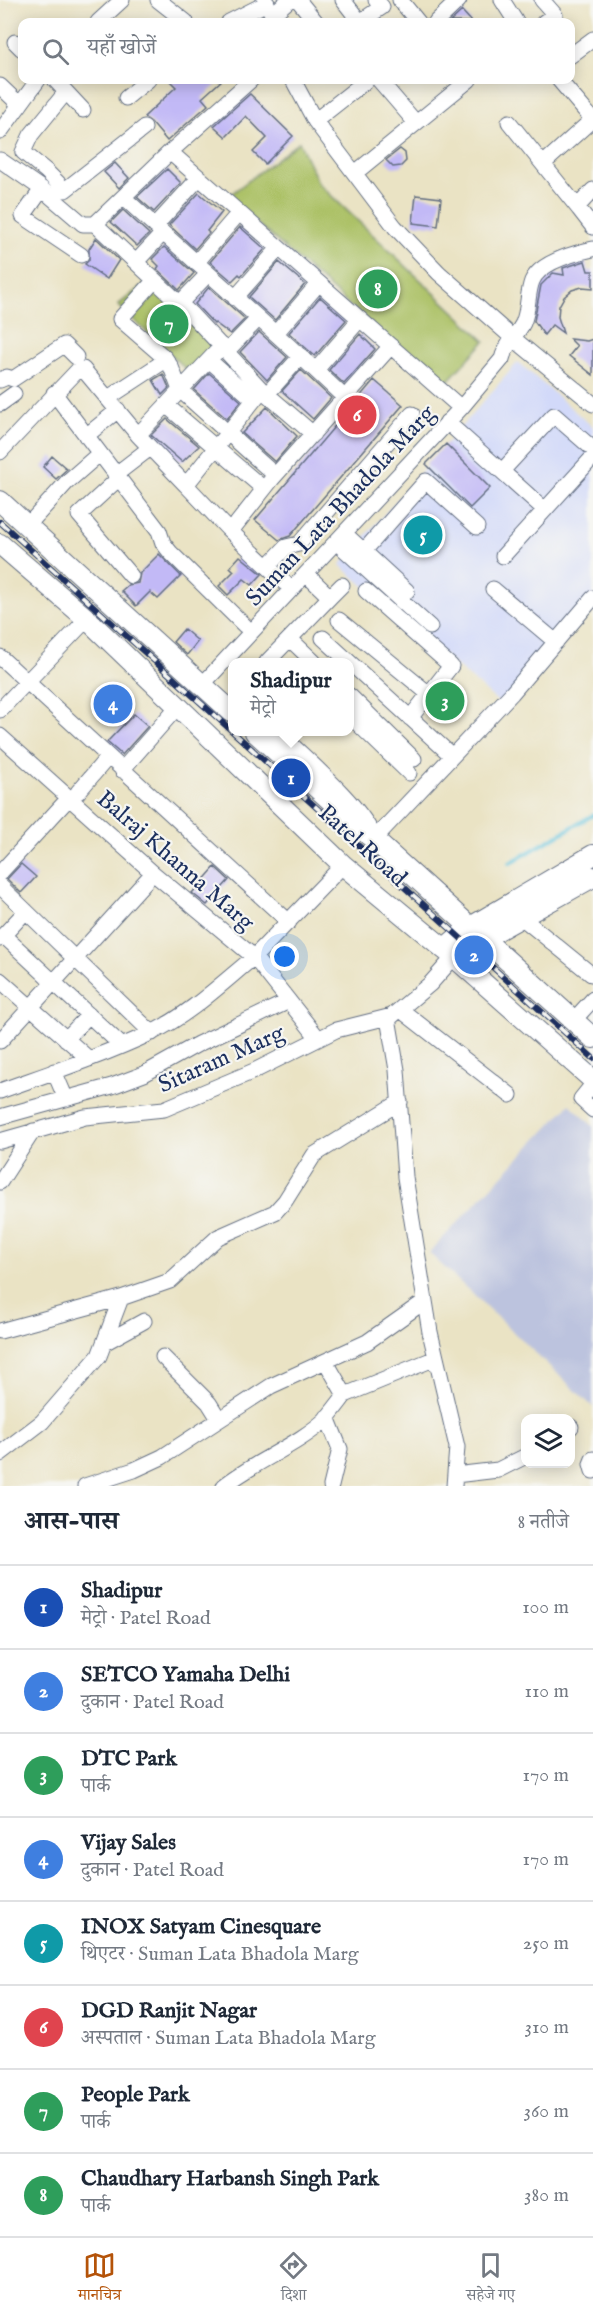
<!DOCTYPE html>
<html lang="hi">
<meta charset="utf-8">
<style>
:root{--surface:#fff;--page:#f6f6f7;--text:#1f2937;--muted:#747a83;--line:#e0e1e3;--accent:#b45309}
body{margin:0;font-family:"IM FELL English","Noto Serif Devanagari",serif;background:var(--page);color:var(--text)}
.controls{position:absolute;right:18px;bottom:18px;display:grid;overflow:hidden;border-radius:12px;box-shadow:0 3px 15px #0003}
.controls button{width:54px;height:54px;display:grid;place-items:center;padding:0;border:0;border-bottom:2px solid var(--line);background:var(--surface);color:var(--text);font:30px sans-serif}
.you{position:absolute;left:285px;top:957px;width:21px;height:21px;margin:-15px;border:4px solid #fff;border-radius:50%;background:#1a73e8;box-shadow:0 0 0 9px #1a73e833}
.badge{display:grid;place-items:center;width:39px;height:39px;border-radius:50%;background:var(--accent);color:#fff;font-size:20px;font-weight:700}
.pin{position:absolute;translate:-50% -50%;border:3px solid #fff;box-shadow:0 2px 6px #0006}
.popup{position:absolute;left:228px;top:658px;width:126px;height:78px;box-sizing:border-box;display:grid;place-content:center;border-radius:12px;background:var(--surface);filter:drop-shadow(0 2px 4px #0005);font-size:20px;white-space:nowrap;color:var(--muted)}
.popup b{font-size:22px;color:var(--text)}
.popup::after{content:'';position:absolute;left:50%;top:100%;margin-left:-12px;border:12px solid transparent;border-top-color:var(--surface)}
.list{margin:0;padding:0;list-style:none}
h2{display:flex;justify-content:space-between;align-items:center;height:78px;margin:0;padding:0 24px;font-size:26px}
h2 small{font-size:20px;font-weight:400;color:var(--muted)}
.list li{display:grid;grid-template-columns:39px 1fr auto;gap:18px;align-items:center;box-sizing:border-box;height:84px;padding:0 24px;border-top:2px solid var(--line)}
.list b{display:block;font-size:22px;white-space:nowrap}
.list p{margin:0;font-size:20px;white-space:nowrap;color:var(--muted)}
.list em{font-size:20px;font-style:normal;color:var(--muted)}
.icon{flex:none;width:33px;height:33px;fill:none;stroke:currentColor;stroke-width:2;stroke-linecap:round;stroke-linejoin:round}
.map{position:relative;flex:none;width:593px;height:1486px;overflow:hidden}
.search{position:absolute;background:var(--surface);box-shadow:0 3px 15px #0003;left:18px;right:18px;top:18px;height:66px;display:flex;align-items:center;gap:15px;box-sizing:border-box;padding:0 21px;border-radius:12px;color:var(--muted);font-size:22px}
.sheet{height:750px;background:var(--surface)}
nav{display:flex;justify-content:space-around;align-items:center;box-sizing:border-box;height:84px;border-top:2px solid var(--line);background:var(--surface);font-size:16px;color:var(--muted)}
nav a{display:grid;justify-items:center;gap:3px}
nav .on{color:var(--accent)}
.map>svg:first-child{display:block}
.built{fill:#d2d9f9}
.industrial{fill:#bcc3de}
.green{fill:#acc166;stroke:#647862;stroke-width:1.5}
.lines{fill:none;stroke-linecap:round;stroke-linejoin:round}
.stream{stroke:#5dc2db;stroke-width:4}
.building{fill:#c2b9f6}
.minor-casing{stroke:#636e82;stroke-width:17}
.major-casing{stroke:#636e82;stroke-width:22}
.minor{stroke:#fff;stroke-width:15}
.major{stroke:#fff;stroke-width:20}
.rail-casing{stroke:#1b2f5e;stroke-width:6}
.rail{stroke:#f6f6f2;stroke-width:4;stroke-dasharray:11;stroke-linecap:butt}
.labels{text-anchor:middle;stroke-width:4.5;stroke-linejoin:round;paint-order:stroke}
.street-label{font-size:24px;fill:#1b2f5e;stroke:#f6f6f2}
</style>
<div class="map">
<svg width="593" height="1486" viewBox="0 0 593 1486">
<rect width="100%" height="100%" fill="#f6f6f2"/>
<filter id="ink" filterUnits="userSpaceOnUse"><feTurbulence type="fractalNoise" baseFrequency=".0167" numOctaves="2"/><feDisplacementMap in="SourceGraphic" scale="12" xChannelSelector="R" yChannelSelector="G"/><feConvolveMatrix kernelMatrix="1 2 1 2 8 2 1 2 1" color-interpolation-filters="sRGB"/></filter>
<filter id="wash" filterUnits="userSpaceOnUse"><feTurbulence type="fractalNoise" baseFrequency=".008" numOctaves="4" result="noise"/><feDisplacementMap in="SourceGraphic" scale="24" xChannelSelector="R" yChannelSelector="G"/><feGaussianBlur stdDeviation="1.35" result="paint"/><feColorMatrix in="noise" values="0 0 0 0 0 0 0 0 0 0 0 0 0 0 0 0 0 1.4 0 .05"/><feComposite in="paint" operator="in"/></filter>
<g filter="url(#wash)">
<rect width="100%" height="100%" fill="#eae3c4"/>
<path class="built" d="M518,362L593,427V605L504,707L340,565Z"/>
<path class="industrial" d="M570,1104L593,1126V1407L429,1253Z"/>
<path class="green" d="M299,142L319,184L485,341L442,387L227,197Z
M148,281L222,343L192,375L118,305Z"/>
<g class="lines">
<path class="stream" d="M510,863L593,815"/>
</g>
<g id="blocks">
<path class="building" d="M462,11L472,22H450Z
M169,80H222L202,98L208,105L167,141L151,122L144,117L176,87Z
M250,94L293,136L265,164L253,152L267,138L246,116L226,137L214,126Z
M400,149L405,153L406,161L401,166L393,167L386,160Z
M115,163L129,178L119,188L104,172Z
M167,169L181,183L154,212L137,197Z
M199,193L222,212L207,231L209,233L195,249L169,225Z
M416,195L441,198L438,226L413,223Z
M123,210L149,234L137,246L111,222Z
M240,227L265,249L241,276L239,274L232,281L210,262Z
M96,238L119,260L107,279L85,264L89,260V249Z
M164,247L194,273L179,290L157,269L159,266L152,259Z
M585,261L588,271H593V288L582,287L572,290L564,297L559,306L558,317L563,333L552,325L544,335L534,321L541,285L553,273L564,275L563,268Z
M279,262L305,284L275,320L249,297Z
M209,287L245,319L230,334L215,323L214,324L195,304Z
M320,297L346,320L315,356L289,333Z
M259,332L287,357L267,380L240,352Z
M360,334L375,349L344,384L329,370Z
M570,339L587,341L593,339V375L569,356L577,346Z
M301,370L331,398L313,419L282,391Z
M209,373L241,401L227,419L194,390Z
M163,374L169,388L162,395L153,380Z
M374,380L403,405L290,536L279,540L255,520Z
M267,407L297,436L275,462L242,433Z
M167,419L199,446L182,462L151,435Z
M446,444L490,488L470,508L426,464Z
M52,456L67,469L56,479L43,467Z
M159,554L181,576L158,599L150,592L136,606L121,591L128,585L138,583L140,573Z
M240,556L262,574L252,585L244,579L228,595L219,586L234,571L230,567Z
M184,629L198,641L187,655L173,642Z
M134,714L148,726L122,755L107,742Z
M21,864L36,877L21,893L7,879Z
M215,867L229,880L207,905L192,893Z"/>
</g>
</g>
<g filter="url(#ink)">
<use href="#blocks" fill-opacity="0" stroke="#636e82" stroke-width="1.5"/>
<g class="lines">
<defs>
<path id="minor" d="M158,0L186,22
M265,0L276,22
M298,0L316,22
M343,0L360,22
M400,0L418,22
M502,0L516,22
M542,0L555,15L544,22
M273,14L289,0
M98,22L122,0
M229,22L267,3
M360,22L382,7L376,0
M436,22L459,0
M15,42L22,49
M570,56L593,39
M55,80L83,110
M251,80L170,152L461,408
M293,80L315,121L395,227L439,273L514,339L593,404
M379,80L416,123
M559,80L593,120
M0,86L20,105
M66,92L31,135L23,152L46,171L65,190L144,128
M126,98L148,80
M315,121L367,80
M509,122L579,209
M0,132L38,80
M0,160L42,189L83,224H95L170,152
M543,164L593,119
M355,173L469,80
M42,189L23,216L81,255
M593,190L579,205V209L593,227
M123,197C197,264 273,329 345,398
M95,224L192,315L262,390L313,434
M155,226L199,178
M136,262L163,233
M196,263L239,213
M155,280L120,319L165,358L171,367L180,390L275,475
M235,298L279,248
M180,303L208,274
M276,333L319,283
M227,351L258,319
M209,360L254,400
M316,370L360,319
M0,380L7,377L13,379L64,345L76,357
M54,393L159,531L163,543L170,552L245,626
M267,394L301,356
M108,398L166,360
M0,404L14,394
M166,405L264,489
M447,422L545,510
M138,435L222,346
M86,436L118,410
M0,452L78,370L83,369L138,435L186,485L262,390
M502,471L554,415L593,449
M115,475L150,448
M118,479L79,515L131,576
M186,485L227,528L285,583
M27,526L67,482L99,454
M231,531L272,479L391,346
M344,533L407,591
M336,542L430,627
M364,551L426,481L477,527
M503,556L593,457
M268,566L286,547L299,544L412,414
M493,589L556,642
M366,591L451,666L410,718
M330,597L342,585
M339,620L429,694
M323,638L452,756
M290,639L314,662
M0,657L289,922
M267,662L330,597L306,574
M202,685L461,408L502,359C505,345 517,335 523,323C529,309 527,294 532,281C540,262 575,253 593,249
M350,696L414,759
M0,710L87,619
M350,716L409,773
M276,732L281,735C305,758 365,809 374,839L512,693L593,598
M0,736L153,873L254,957L343,865
M122,770L179,705
M78,792L108,757
M0,873L69,798
M0,886L152,1033
M521,917L591,974
M3,935L121,1045
M0,939L26,911
M0,980L89,1059
M401,1010L510,1095
M388,1018L397,1070L405,1177L430,1332L457,1447L454,1486
M573,1021L593,999
M66,1039L89,1015
M0,1041L153,873
M54,1071L66,1099
M593,1084L581,1099L593,1110
M0,1091C50,1073 102,1056 151,1033C189,1015 221,984 254,957L318,1038
M0,1117L112,1086L144,1074L198,1044L289,1001
M0,1141L85,1117L164,1109L254,1071L336,1030L392,1016L430,984L454,957
M0,1182L33,1131
M0,1331L121,1298L170,1281L218,1237L275,1212L285,1201L314,1155L400,1102
M104,1343L144,1321
M163,1357L209,1403L219,1419
M345,1395L436,1358
M327,1417L340,1449L331,1486
M570,1427H571
M0,1454L42,1422L99,1356L121,1298
M593,1459L591,1464L593,1471
M455,1475L498,1470L526,1456
M85,1486L134,1470L162,1457L271,1386L367,1342L425,1301
M224,1486C255,1461 299,1445 327,1418C333,1411 339,1403 345,1395L326,1362"/>
<path id="major" d="M0,501L232,712
M0,544L87,619L343,865L454,957L593,1080
M255,732L593,1038
M444,949L469,928L593,855
M454,957L482,939L593,877"/>
</defs>
<use href="#minor" class="minor-casing"/>
<use href="#major" class="major-casing"/>
<use href="#minor" class="minor"/>
<use href="#major" class="major"/>
<defs>
<path id="rail" d="M0,522L232,731
M233,732L593,1058"/>
</defs>
<use href="#rail" class="rail-casing"/>
<use href="#rail" class="rail"/>
</g>
</g>
<g class="labels">
<g class="street-label">
<text transform="translate(340 505) rotate(-47)" y="8">Suman Lata Bhadola Marg</text>
<text transform="translate(363 845) rotate(42)" y="8">Patel Road</text>
<text transform="translate(176 860) rotate(41)" y="8">Balraj Khanna Marg</text>
<text transform="translate(221 1058) rotate(-24)" y="8">Sitaram Marg</text>
</g>
</g>
</svg>
<div class="controls">
<button><svg class="icon" aria-label="layers" viewBox="0 0 24 24"><path d="M12 4l9 5-9 5-9-5zM3 14l9 5 9-5"/></svg></button>
</div>
<div class="you"></div>
<div class="pin badge" style="left:291px;top:778px;background:#1a4fb4">1</div>
<div class="popup"><b>Shadipur</b>मेट्रो</div>
<div class="pin badge" style="left:474px;top:955px;background:#3f7fe0">2</div>
<div class="pin badge" style="left:445px;top:701px;background:#2e9e5b">3</div>
<div class="pin badge" style="left:113px;top:704px;background:#3f7fe0">4</div>
<div class="pin badge" style="left:423px;top:535px;background:#0f9aa8">5</div>
<div class="pin badge" style="left:357px;top:415px;background:#e0444e">6</div>
<div class="pin badge" style="left:169px;top:324px;background:#2e9e5b">7</div>
<div class="pin badge" style="left:378px;top:289px;background:#2e9e5b">8</div>
<div class="search"><svg class="icon" aria-label="search" viewBox="0 0 24 24"><circle cx="10" cy="10" r="6"/><path d="M15 15l6 6"/></svg>यहाँ खोजें</div>
</div>
<section class="sheet">
<h2>आस-पास<small>8 नतीजे</small></h2>
<ul class="list">
<li><span class="badge" style="background:#1a4fb4">1</span><div><b>Shadipur</b><p>मेट्रो · Patel Road</p></div><em>100 m</em></li>
<li><span class="badge" style="background:#3f7fe0">2</span><div><b>SETCO Yamaha Delhi</b><p>दुकान · Patel Road</p></div><em>110 m</em></li>
<li><span class="badge" style="background:#2e9e5b">3</span><div><b>DTC Park</b><p>पार्क</p></div><em>170 m</em></li>
<li><span class="badge" style="background:#3f7fe0">4</span><div><b>Vijay Sales</b><p>दुकान · Patel Road</p></div><em>170 m</em></li>
<li><span class="badge" style="background:#0f9aa8">5</span><div><b>INOX Satyam Cinesquare</b><p>थिएटर · Suman Lata Bhadola Marg</p></div><em>250 m</em></li>
<li><span class="badge" style="background:#e0444e">6</span><div><b>DGD Ranjit Nagar</b><p>अस्पताल · Suman Lata Bhadola Marg</p></div><em>310 m</em></li>
<li><span class="badge" style="background:#2e9e5b">7</span><div><b>People Park</b><p>पार्क</p></div><em>360 m</em></li>
<li><span class="badge" style="background:#2e9e5b">8</span><div><b>Chaudhary Harbansh Singh Park</b><p>पार्क</p></div><em>380 m</em></li>
</ul>
</section>
<nav>
<a class="on"><svg class="icon" aria-label="map" viewBox="0 0 24 24"><path d="M3 6l6-2 6 2 6-2v14l-6 2-6-2-6 2zM9 4v14M15 6v14"/></svg>मानचित्र</a>
<a><svg class="icon" aria-label="directions" viewBox="0 0 24 24"><path d="M12 3l9 9-9 9-9-9zM9 14v-3h6M13 9l2 2-2 2"/></svg>दिशा</a>
<a><svg class="icon" aria-label="saved" viewBox="0 0 24 24"><path d="M7 4h10v16l-5-4-5 4z"/></svg>सहेजे गए</a>
</nav>
